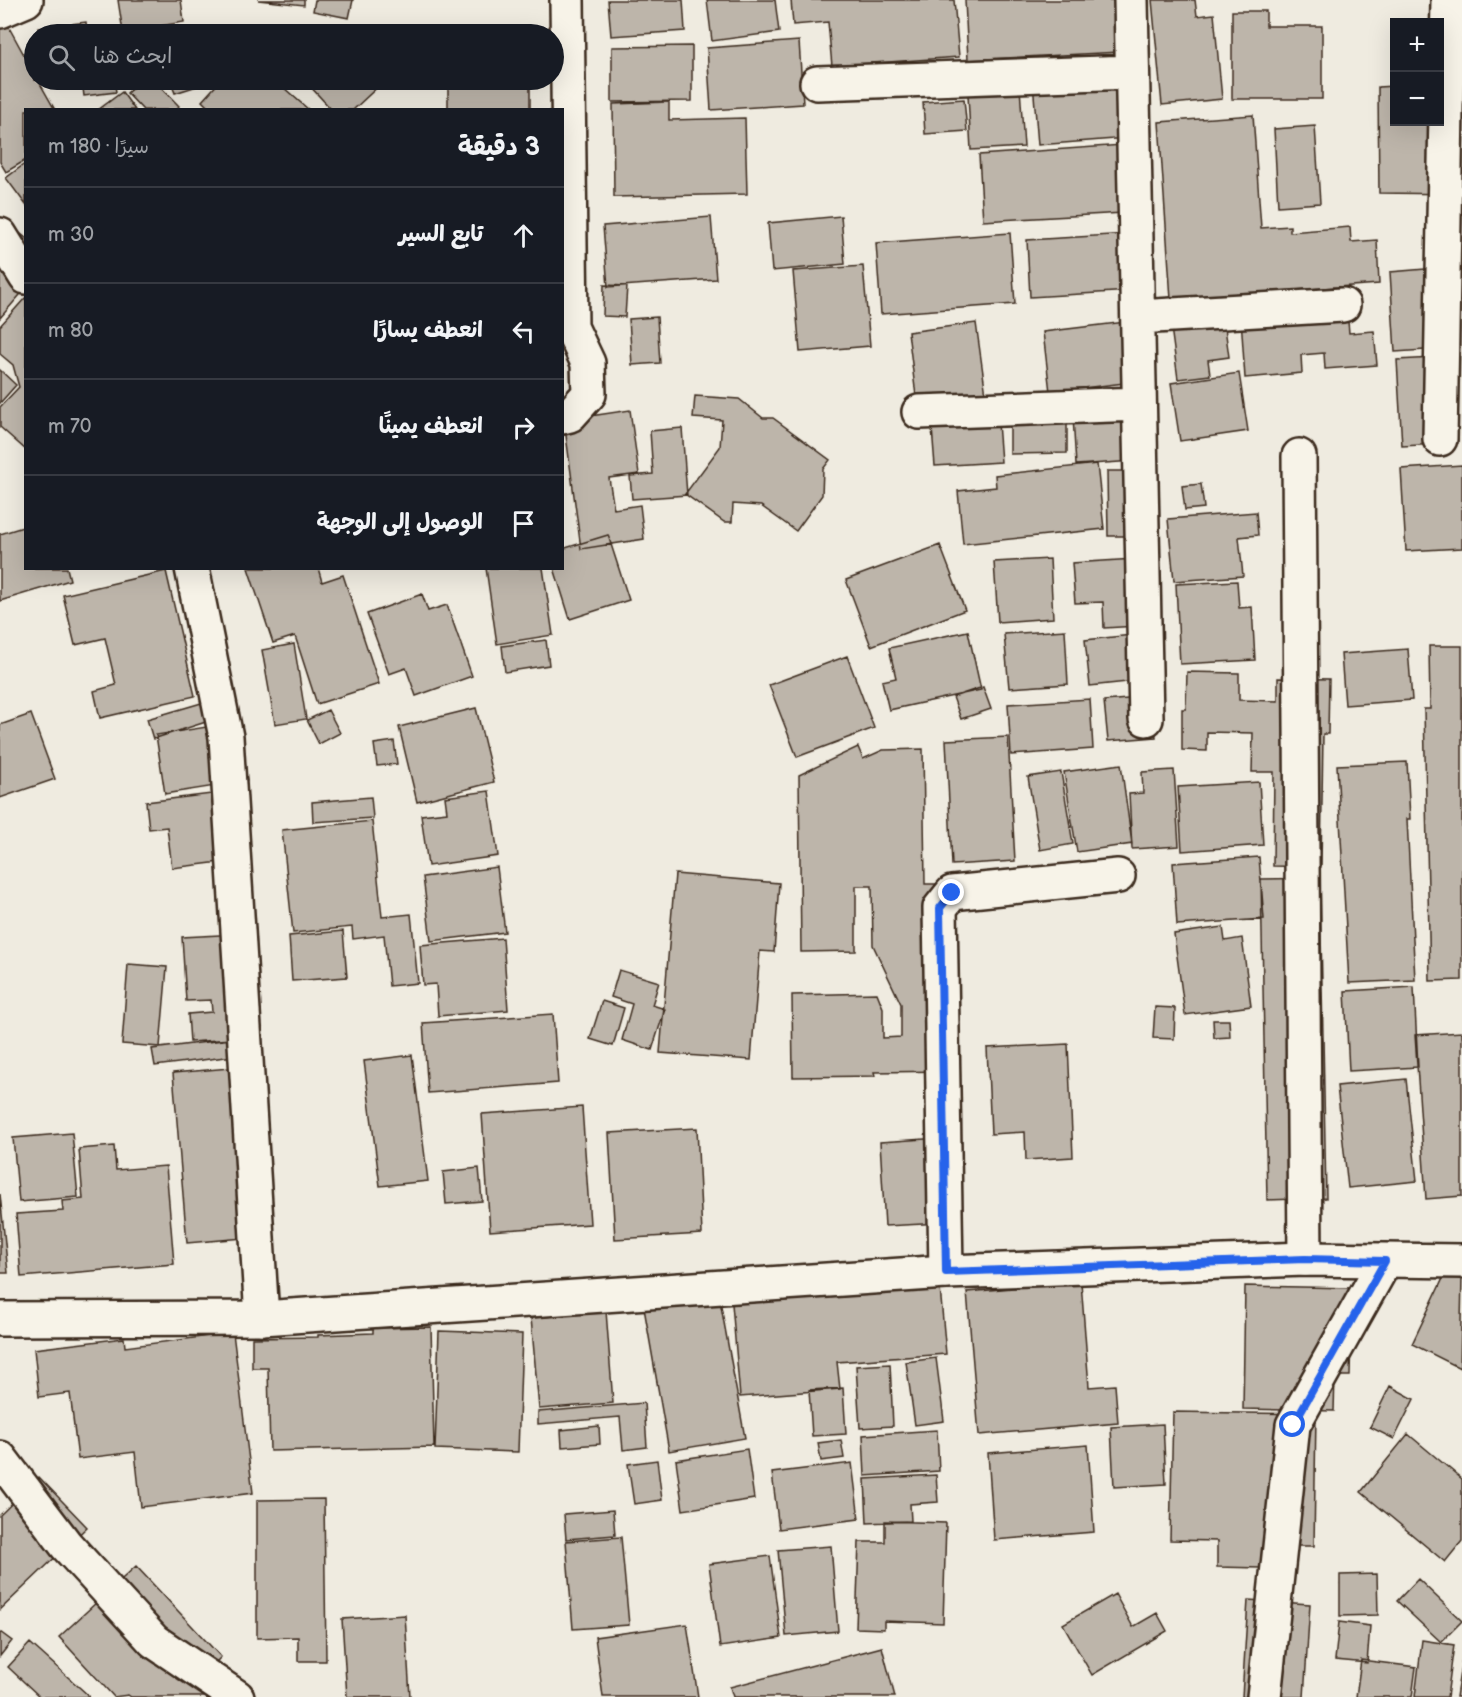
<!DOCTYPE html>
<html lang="ar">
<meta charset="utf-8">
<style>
:root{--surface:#171b24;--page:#20242c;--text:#f1f3f6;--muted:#9ea1a6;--line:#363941}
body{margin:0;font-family:"Balsamiq Sans","Playpen Sans Arabic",sans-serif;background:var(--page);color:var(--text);direction:rtl}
.controls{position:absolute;right:18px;top:18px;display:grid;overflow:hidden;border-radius:0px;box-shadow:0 6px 24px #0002}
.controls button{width:54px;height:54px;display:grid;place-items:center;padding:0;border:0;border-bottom:2px solid var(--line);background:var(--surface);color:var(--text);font:30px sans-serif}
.stop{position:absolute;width:18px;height:18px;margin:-14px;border:4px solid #2563eb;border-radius:50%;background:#fff}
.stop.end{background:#2563eb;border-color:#fff;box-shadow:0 2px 6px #0008}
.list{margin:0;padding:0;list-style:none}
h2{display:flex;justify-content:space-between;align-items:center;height:78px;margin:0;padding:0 24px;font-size:26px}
h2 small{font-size:20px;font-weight:400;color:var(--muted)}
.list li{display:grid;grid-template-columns:39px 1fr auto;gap:18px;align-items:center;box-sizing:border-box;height:96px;padding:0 24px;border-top:2px solid var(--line)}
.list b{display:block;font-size:22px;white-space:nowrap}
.list em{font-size:20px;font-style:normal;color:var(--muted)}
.icon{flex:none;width:33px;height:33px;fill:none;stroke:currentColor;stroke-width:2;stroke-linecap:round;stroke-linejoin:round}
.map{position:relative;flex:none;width:1462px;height:1697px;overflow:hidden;direction:ltr}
.search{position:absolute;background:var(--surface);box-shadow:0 6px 24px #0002;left:24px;top:24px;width:540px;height:66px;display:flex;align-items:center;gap:15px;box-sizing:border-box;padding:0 21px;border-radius:33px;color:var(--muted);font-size:22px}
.panel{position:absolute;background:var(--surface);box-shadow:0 6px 24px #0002;left:24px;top:108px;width:540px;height:462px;border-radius:0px;direction:rtl}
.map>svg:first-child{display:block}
.building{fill:#bdb5aa;stroke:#3b2a1e;stroke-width:1.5}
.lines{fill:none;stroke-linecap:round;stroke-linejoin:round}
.minor-casing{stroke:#3b2a1e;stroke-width:38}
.major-casing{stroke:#3b2a1e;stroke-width:38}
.minor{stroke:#f7f3e8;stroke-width:33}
.major{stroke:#f7f3e8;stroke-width:33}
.route{stroke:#2563eb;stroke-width:8}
</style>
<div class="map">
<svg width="1462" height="1697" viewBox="0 0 1462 1697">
<rect width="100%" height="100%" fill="#efebe0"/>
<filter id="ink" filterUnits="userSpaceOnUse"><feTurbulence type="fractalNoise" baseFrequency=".0167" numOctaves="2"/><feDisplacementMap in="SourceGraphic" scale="12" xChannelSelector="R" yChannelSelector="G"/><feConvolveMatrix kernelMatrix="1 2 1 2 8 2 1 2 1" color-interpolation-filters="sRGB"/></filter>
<g filter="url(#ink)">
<path class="building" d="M118,0H181L184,22L123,32Z
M258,0H304V5Z
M315,0H353L349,18L313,11Z
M608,0H683L685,31L611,36Z
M707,0H775L779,32L712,41Z
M791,0H954L959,57L832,66L828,22L793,25Z
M965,0H1136L1139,51L968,60Z
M1152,0H1195L1197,16L1214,14L1222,99L1162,105Z
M1232,11H1266V26H1322V99H1232Z
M6,22L34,73V80H38L55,110H26V160L6,172L0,162V26Z
M86,22L87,34H40L39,28Z
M799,41L803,104L711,110L707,48Z
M692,46V101L612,102V47Z
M1019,73L1024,147L971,150L967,77Z
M1135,74L1140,137L1038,145L1033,82Z
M82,80H114L116,92L84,96Z
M141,80H154L179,106L176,110H143L127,93Z
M170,80H216L175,93Z
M221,80H275L309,110H211L202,101Z
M313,80H385L353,110H332L308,84Z
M448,80H530V110H448Z
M1394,86V122H1440L1457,194L1379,193L1378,87Z
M122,92L135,110H98Z
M964,99L967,131L925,134L923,102Z
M669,102V120L745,118L747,194L614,197L613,104Z
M1253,115L1261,228L1290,226V232L1350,227L1351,242L1377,240L1379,284L1171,299L1159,122Z
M1315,126L1320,203L1278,206L1274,129Z
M1137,144L1141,212L983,221L979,155Z
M26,163V205L6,178Z
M841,216L845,264L772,271L768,223Z
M0,217L26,238V288L0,318Z
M711,217L716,279L608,287L603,226Z
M1010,233L1015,304L881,314L876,243Z
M1145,233L1148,290L1030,297L1027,240Z
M863,266L870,346L800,352L793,271Z
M1449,267L1455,348L1395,352L1390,272Z
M604,285L627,286L625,317L603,316Z
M26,297V450L0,427V407L19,387L13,365L0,354V326Z
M1347,310L1349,333L1374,331L1377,365L1325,369L1324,353L1301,355L1302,373L1245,378L1241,318Z
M1223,313L1229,357L1208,360L1210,375L1178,379L1170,320Z
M657,317L660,363L632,365L629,319Z
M1142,320L1149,380L1050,392L1043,332Z
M976,323L986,395L917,404L908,332Z
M1453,357L1458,443L1402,446L1397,360Z
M0,370L16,385L0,403Z
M1239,373L1248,431L1180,441L1171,383Z
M695,396L739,399L763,418H773L830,460L823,469L822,495L796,531L761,506L733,504L732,522H724L685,494L720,447L722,420L693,418Z
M630,410L639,474L609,478L614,509L640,505L644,539L581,549L564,420Z
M997,410L1001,462L935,466L931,415Z
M1146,411L1149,460L1076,465L1073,417Z
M1010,413H1067V453L1010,454Z
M682,428L687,495L632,499L630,476L653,474L650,431Z
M1097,464L1104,529L963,544L958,491L996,487L995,475Z
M1462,465V548L1406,551L1401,469Z
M1107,471H1152V536H1108Z
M1201,484L1204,508L1185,510L1182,486Z
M1256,512L1258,535L1239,537L1243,576L1174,581L1168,519Z
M26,526V568H67L70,580L0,601V534Z
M608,535L629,600L570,619L554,568H562V549Z
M940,545L965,610L871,646L846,580Z
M1150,558L1155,625L1104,628L1103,602L1075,603L1072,563Z
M1050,559L1053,618L998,622L994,562Z
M248,568H318L322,582L343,575L379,684L317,704L295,636L273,643Z
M486,568H543L553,635L497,644Z
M166,571L195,696L100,718L94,691L116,685L105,638L75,645L63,595Z
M1237,581L1239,608L1252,607L1255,660L1180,664L1176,584Z
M422,594L428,611L447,605L472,676L416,696L406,668L389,674L367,614Z
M1065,630L1068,684L1009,688L1004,634Z
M968,631L981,690L889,710L882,681L896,678L889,648Z
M1151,633L1155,679L1090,686L1085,640Z
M546,640L549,665L505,672L502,646Z
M294,644L306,719L275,724L262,650Z
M1429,646H1462V980L1430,981L1424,709H1430Z
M1408,649L1412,700L1345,705L1341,654Z
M847,656L874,728L797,757L769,685Z
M1187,672L1239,673V700L1278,701V678L1329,679L1328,734H1323L1321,867L1273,866L1274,772H1252L1253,733L1207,732V751L1182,750V709H1186Z
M983,687L991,709L961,719L953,697Z
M232,694L237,712L153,739L147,719Z
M1152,697L1156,737L1108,741L1104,701Z
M1090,699L1093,749L1011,755L1008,704Z
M476,708L494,782L417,802L399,727Z
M328,710L340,733L319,744L307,720Z
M31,714L55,779L0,798V725Z
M238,722L247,781L165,794L156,735Z
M1008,737L1015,861L952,865L946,740Z
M394,741L397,764L377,766L374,744Z
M858,747L863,759L883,750L923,749L925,884H939L953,1071L874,1072L875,1076L793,1077L792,995L877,993L883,1008V1038L901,1037V1004L873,945L872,886H856V951L801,952L799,775Z
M1407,762L1410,819H1407L1415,980L1349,983L1337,765Z
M1121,764L1132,844L1077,852L1064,772Z
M1174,770L1179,846L1132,849L1129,794L1143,793L1142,772Z
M1061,772L1073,844L1040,850L1028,777Z
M1259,782L1263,845L1182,851L1178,787Z
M236,791L244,859L172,868L167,827L149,829L146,802Z
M489,791L498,856L428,866L421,815L447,812L445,797Z
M371,797L373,818L313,822L312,802Z
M372,821L382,917L411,914L418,983L389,986L384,935L353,939L352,927L293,933L282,830Z
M1259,857L1264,919L1177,925L1173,863Z
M497,867L505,932L431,941L423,877Z
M675,874L779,883L774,952L760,951L751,1060L660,1053Z
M1320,878L1326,1198L1267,1200L1261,879Z
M1223,927L1225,941L1242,938L1251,1006L1185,1015L1174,934Z
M343,931L347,977L292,981L289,936Z
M239,934L245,1038L190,1042L188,1014L212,1012L211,1000L186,1001L182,937Z
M503,938L508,1010L438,1016L436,984L423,985L420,945Z
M128,964L167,967L160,1047L122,1044Z
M619,970L659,982L652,1005L665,1009L652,1050L622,1040L632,1004L611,997Z
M1414,987L1418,1067L1349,1071L1345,991Z
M602,1001L624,1008L613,1046L590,1039Z
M1155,1007L1175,1008L1174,1039L1153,1038Z
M553,1014L558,1083L428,1093L423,1023Z
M1213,1020H1229L1230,1037L1214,1038Z
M1462,1032V1196L1426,1199L1415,1035Z
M239,1038L241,1055L155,1066L152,1049Z
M1068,1044L1073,1157L1026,1160L1025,1132L991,1134L987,1048Z
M412,1055L428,1181L380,1186L364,1061Z
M241,1067L255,1237L187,1243L173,1073Z
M1406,1079L1417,1181L1348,1188L1337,1086Z
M582,1107L590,1224L490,1231L482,1114Z
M697,1128L702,1234L615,1239L609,1133Z
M72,1133L78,1197L19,1202L13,1138Z
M955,1137L961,1222L885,1226L880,1142Z
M114,1146L116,1170L166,1166L174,1264L21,1277L16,1214L63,1211L62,1201L83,1199L79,1149Z
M479,1168L482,1201L446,1204L443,1172Z
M0,1194L8,1273H0Z
M1447,1270L1462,1277L1460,1368L1412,1344Z
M1081,1282L1089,1387L1115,1385L1118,1423L979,1435L967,1292Z
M1245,1286L1352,1288L1350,1376H1335L1334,1411L1243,1409Z
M940,1288L946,1354L837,1362L840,1389L740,1397L732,1304Z
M719,1295L745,1438L669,1451L644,1308Z
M606,1311L613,1403L539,1409L531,1318Z
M431,1327L434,1447L270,1451L268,1368H252V1338L318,1337V1335L373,1333V1328Z
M439,1331L522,1334L518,1452L435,1449Z
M233,1333L253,1493L141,1507L135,1452L78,1459L70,1393L39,1397L34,1349L124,1338L125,1347Z
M936,1358L944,1421L915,1425L906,1362Z
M890,1364L893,1426L860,1428L856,1366Z
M1390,1386L1414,1399L1394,1439L1370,1427Z
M843,1388L846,1434L812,1436L809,1390Z
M644,1403L647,1447L623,1450L620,1417L538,1424V1412Z
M1173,1412L1316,1414L1314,1546H1262L1261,1568L1217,1567V1541L1170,1540Z
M1163,1424L1166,1484L1114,1487L1111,1427Z
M599,1426L600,1444L562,1447L561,1430Z
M937,1430L939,1471L865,1476L863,1435Z
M1408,1434L1462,1479V1541L1445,1562L1361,1492Z
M841,1440L844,1458L821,1461L818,1443Z
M1088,1445L1094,1532L994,1540L988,1453Z
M747,1449L754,1499L683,1510L676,1460Z
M657,1460L662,1500L634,1504L628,1464Z
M852,1463L859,1519L779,1529L772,1473Z
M936,1475L938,1502L910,1504L911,1521L867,1523L865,1479Z
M39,1477L87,1527L0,1610V1515Z
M324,1499L326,1661H298V1637L257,1638V1500Z
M613,1510L615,1535L566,1539L564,1514Z
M885,1521L946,1523L943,1623L884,1621V1629L856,1628L859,1542H885Z
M621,1537L629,1625L573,1629L566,1541Z
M831,1546L838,1631L786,1636L778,1550Z
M770,1556L781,1638L720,1647L709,1564Z
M136,1566L221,1657L210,1668L208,1697H131L128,1695L114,1697L59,1637Z
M1377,1574L1378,1615L1340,1616V1575Z
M1418,1579L1462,1621L1441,1642L1397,1601Z
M1115,1594L1133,1627L1157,1613L1167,1631L1092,1675L1063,1624Z
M1248,1600L1310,1604L1304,1697H1242Z
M405,1615L410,1697H347L342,1619Z
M1339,1622L1370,1626L1367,1663L1335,1660Z
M687,1624L698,1697H603L595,1637Z
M0,1632L12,1641L0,1656Z
M1422,1640L1454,1645L1447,1697H1415Z
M30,1643L89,1696L88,1697H40L8,1667Z
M882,1647L895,1697H733L730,1687Z
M1462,1659V1697H1456Z
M1361,1660L1416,1667L1412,1697H1356Z"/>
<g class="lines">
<defs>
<path id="minor" d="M1131,0L1146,719
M0,11L26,0
M817,83L1132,72
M0,235L26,277
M1138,317L1343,305
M919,412L1139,404
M562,417L570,415L589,394L588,363L571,327L567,0
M1440,439L1448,0
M1299,456L1305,1259
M192,568L226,737L262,1318
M946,1272L940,908L952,893L1118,876
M0,1458L66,1545L154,1641L237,1697
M1264,1697L1293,1425L1385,1261"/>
<path id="major" d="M0,1319L262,1318L946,1272L1305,1259L1462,1261"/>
</defs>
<use href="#minor" class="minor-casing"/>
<use href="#major" class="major-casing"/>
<use href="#minor" class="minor"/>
<use href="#major" class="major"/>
</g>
</g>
<g class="lines" filter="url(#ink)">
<path class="route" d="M952,893L940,908L946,1272L1305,1259L1385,1261L1293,1425"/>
</g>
</svg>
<div class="controls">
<button>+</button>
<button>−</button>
</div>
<div class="stop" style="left:1293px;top:1425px"></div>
<div class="stop end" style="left:952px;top:893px"></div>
<div class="search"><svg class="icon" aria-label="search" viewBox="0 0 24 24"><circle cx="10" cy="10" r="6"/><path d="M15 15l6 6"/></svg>ابحث هنا</div>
<section class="panel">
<h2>3 دقيقة<small>سيرًا · 180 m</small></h2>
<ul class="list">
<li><svg class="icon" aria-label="ahead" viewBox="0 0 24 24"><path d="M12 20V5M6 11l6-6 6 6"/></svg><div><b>تابع السير</b></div><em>30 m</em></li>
<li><svg class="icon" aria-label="left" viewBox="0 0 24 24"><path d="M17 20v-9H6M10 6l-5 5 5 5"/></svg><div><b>انعطف يسارًا</b></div><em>80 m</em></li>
<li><svg class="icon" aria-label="right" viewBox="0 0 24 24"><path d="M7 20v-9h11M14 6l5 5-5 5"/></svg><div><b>انعطف يمينًا</b></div><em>70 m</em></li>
<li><svg class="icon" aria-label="arrive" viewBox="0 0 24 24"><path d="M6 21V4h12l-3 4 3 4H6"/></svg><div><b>الوصول إلى الوجهة</b></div></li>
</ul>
</section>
</div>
